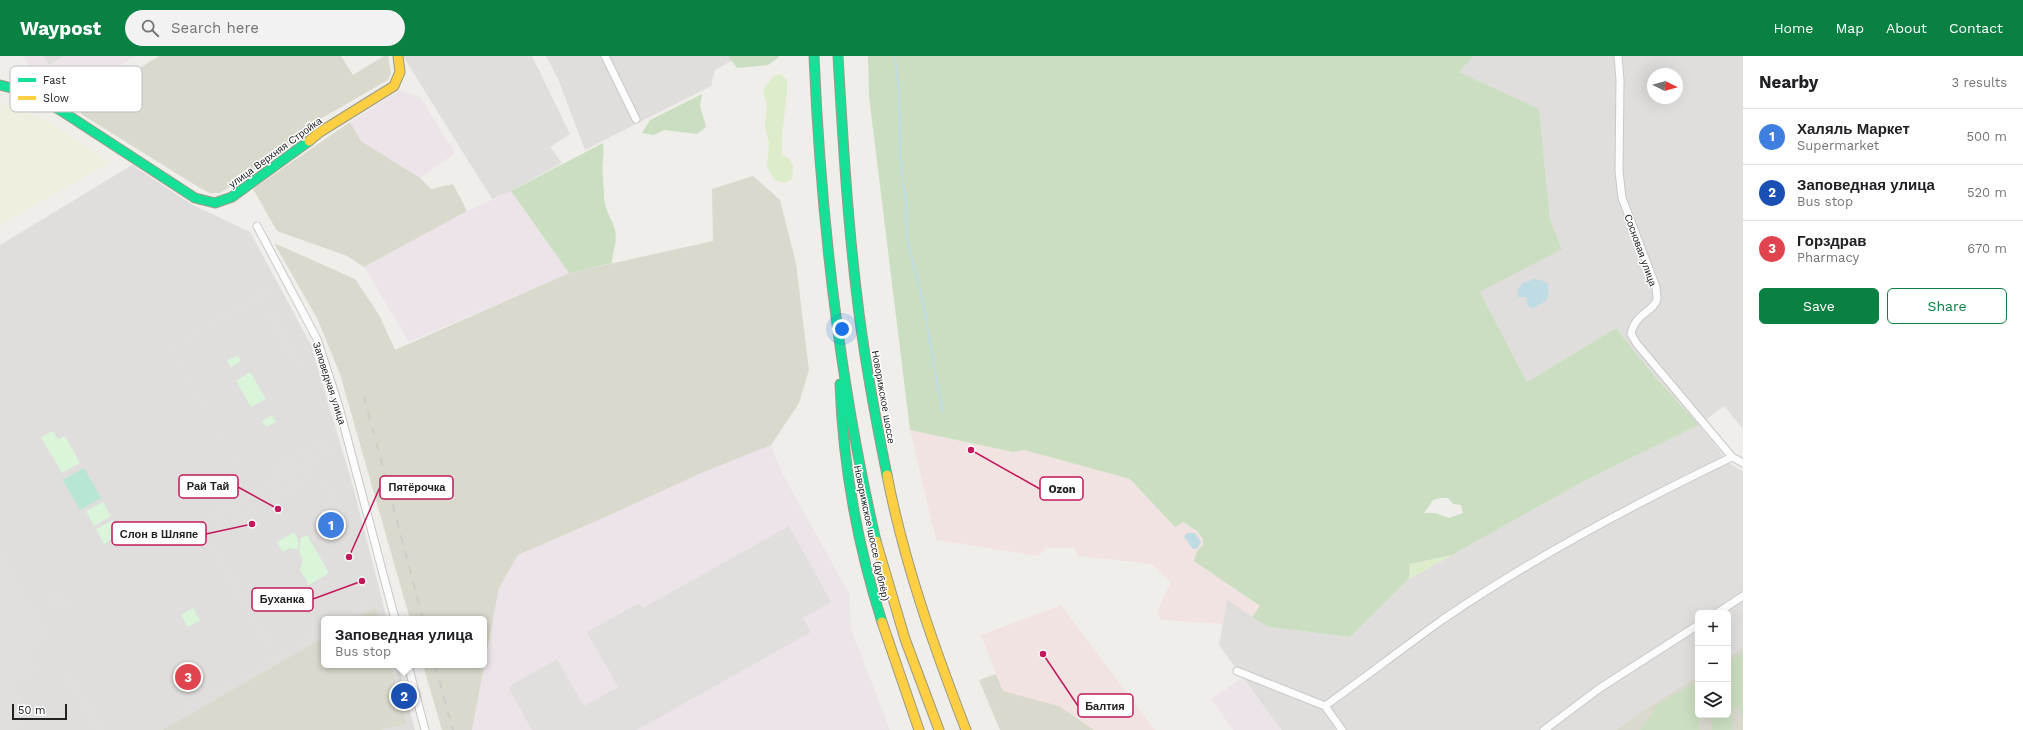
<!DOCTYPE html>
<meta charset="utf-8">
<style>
:root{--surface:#fff;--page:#f2f2f2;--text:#202124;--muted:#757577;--line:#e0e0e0;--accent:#0b8043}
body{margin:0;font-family:"Work Sans",sans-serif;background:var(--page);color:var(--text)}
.controls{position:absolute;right:12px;bottom:12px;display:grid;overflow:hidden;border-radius:6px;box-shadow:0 4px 16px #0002}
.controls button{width:36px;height:36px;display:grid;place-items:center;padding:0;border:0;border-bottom:1px solid var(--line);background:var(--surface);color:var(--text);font:20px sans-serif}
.compass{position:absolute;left:1647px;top:12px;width:36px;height:36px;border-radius:50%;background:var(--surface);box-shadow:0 4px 16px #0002;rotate:95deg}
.scale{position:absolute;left:12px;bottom:10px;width:55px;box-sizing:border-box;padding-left:4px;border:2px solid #222;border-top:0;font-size:11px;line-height:14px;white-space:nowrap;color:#222;-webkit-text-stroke:3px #fff;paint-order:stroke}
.you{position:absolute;left:842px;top:273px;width:14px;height:14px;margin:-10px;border:3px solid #fff;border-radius:50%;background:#1a73e8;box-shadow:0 0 0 6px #1a73e833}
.badge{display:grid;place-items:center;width:26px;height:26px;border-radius:50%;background:var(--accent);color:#fff;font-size:13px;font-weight:700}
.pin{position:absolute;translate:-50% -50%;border:2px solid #fff;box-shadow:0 1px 4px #0006}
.popup{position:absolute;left:321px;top:560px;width:166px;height:52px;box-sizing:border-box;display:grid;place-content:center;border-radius:6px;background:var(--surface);filter:drop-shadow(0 1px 3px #0005);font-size:13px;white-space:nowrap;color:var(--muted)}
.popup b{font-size:15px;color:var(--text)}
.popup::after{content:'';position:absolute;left:50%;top:100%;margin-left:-8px;border:8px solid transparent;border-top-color:var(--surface)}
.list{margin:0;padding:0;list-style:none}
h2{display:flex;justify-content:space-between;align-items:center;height:52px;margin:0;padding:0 16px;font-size:17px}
h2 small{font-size:13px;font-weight:400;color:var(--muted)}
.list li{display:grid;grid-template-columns:26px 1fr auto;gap:12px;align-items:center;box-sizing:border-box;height:56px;padding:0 16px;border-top:1px solid var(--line)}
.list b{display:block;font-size:15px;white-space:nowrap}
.list p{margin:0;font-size:13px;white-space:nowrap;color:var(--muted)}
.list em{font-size:13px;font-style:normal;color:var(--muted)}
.actions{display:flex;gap:8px;padding:12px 16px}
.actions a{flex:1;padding:9px 0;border:1px solid var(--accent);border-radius:6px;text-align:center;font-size:14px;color:var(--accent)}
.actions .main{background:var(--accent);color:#fff}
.icon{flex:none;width:22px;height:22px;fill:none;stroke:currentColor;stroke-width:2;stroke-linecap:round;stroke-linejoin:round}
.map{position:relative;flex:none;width:1743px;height:674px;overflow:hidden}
header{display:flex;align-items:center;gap:24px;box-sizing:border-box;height:56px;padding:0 20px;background:var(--accent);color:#fff}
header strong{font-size:19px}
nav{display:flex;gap:22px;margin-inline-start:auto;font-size:14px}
.search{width:280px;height:36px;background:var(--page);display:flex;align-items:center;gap:10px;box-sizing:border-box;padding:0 14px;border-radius:22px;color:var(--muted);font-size:15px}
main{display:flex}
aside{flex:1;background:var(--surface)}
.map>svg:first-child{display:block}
.residential{fill:#dfdedc;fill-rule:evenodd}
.commercial{fill:#f1e3e1}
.industrial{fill:#ede4e9}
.construction{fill:#d9d9cd}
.farmland{fill:#efefdf}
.grass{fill:#ddeccb}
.forest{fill:#cbdec1;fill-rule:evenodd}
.park{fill:#daf5da}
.pitch{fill:#b7e6d2}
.parking{fill:#e0dfde}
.water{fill:#bfdbe3}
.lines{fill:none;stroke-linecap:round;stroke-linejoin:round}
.stream{stroke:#bfdbe3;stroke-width:2}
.street-casing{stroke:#c9c8c7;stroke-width:9}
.fast-casing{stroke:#999a82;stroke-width:11}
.slow-casing{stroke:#999a82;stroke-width:11}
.street{stroke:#fdfcfc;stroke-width:7}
.fast{stroke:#16e098;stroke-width:9}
.slow{stroke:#ffcf43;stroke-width:9}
.rail{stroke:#ccc;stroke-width:2;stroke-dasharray:8 8;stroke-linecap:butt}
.labels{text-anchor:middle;stroke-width:3;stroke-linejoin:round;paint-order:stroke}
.street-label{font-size:10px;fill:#222;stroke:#fff}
.key{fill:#fff;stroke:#bdbdbd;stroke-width:1}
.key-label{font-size:11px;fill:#222}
.leader{fill:none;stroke:#c2185b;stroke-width:1.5}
.callout-dot{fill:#c2185b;stroke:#fff;stroke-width:1.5}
.callout{fill:#fff;stroke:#c2185b;stroke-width:1.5}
.callout-label{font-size:11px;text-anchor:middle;font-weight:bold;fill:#222}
</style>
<header>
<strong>Waypost</strong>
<div class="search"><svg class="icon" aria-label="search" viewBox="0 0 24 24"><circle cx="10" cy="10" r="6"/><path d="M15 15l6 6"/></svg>Search here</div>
<nav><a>Home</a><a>Map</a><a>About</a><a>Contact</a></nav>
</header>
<main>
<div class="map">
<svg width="1743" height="674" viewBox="0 0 1743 674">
<rect width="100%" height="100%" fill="#f0eeeb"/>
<path class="residential" d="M43,0H64L49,9Z
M403,0H532L570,78L550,91L562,107L511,135L492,143Z
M546,0H740L715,14L711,30L585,94L558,23Z
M1474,0H1743V373L1724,350L1699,369L1730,408L1743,415V592L1728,601V557H1698V620L1653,648L1616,674H1281L1219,589L1227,543L1269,571L1350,581L1409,523L1586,424L1699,369L1656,322L1616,272L1527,326L1480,236L1562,192L1550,163L1539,54L1459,16ZM1653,18H1677V42H1653Z
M132,109L191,148L250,176L274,220L311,289L352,427L387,563H379L376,551L356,563H324V581L162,674H0V189Z
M391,609H398L415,674H380L407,668Z"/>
<path class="commercial" d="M910,374L1013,396L1023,394L1130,423L1175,470L1183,466L1197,475L1203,483V489L1197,495L1229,529L1260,551L1252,561L1227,543L1223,568L1161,564L1157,556L1171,526L1151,508L1078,500L1074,492H1045L1039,500L936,484Z
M1061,549L1155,674H1094L1059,650L1003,635L981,579Z"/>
<path class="industrial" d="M22,0H43L49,9L64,0H136L62,45L22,24L17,18L29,9Z
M400,34L421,42L455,97L420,122L361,85L350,66Z
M511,135L569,217L409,286L364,211L467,155Z
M771,389L782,417L849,537L851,573L890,674H472L499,532L518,499L612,458L699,418Z
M1242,622L1281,674H1233L1211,643Z"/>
<path class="construction" d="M159,0H341L353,19L384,0H388L391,17L388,24L322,62L300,82L220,137H210L200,132L81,58L82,48Z
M350,66L361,85L420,122L431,133L453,128L467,155L364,211L347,200L277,175L253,133Z
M753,120L780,144L796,207L809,314L799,347L771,389L699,418L612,458L518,499L499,532L472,674H442L423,609H484V563H410L340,318L317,262L274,187L355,223L379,259L395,294L569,217L713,185L712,133Z
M376,551L379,563H356Z
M324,581V609H391L407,668L380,674H162Z
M1743,592V674H1616L1653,648L1698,620V659H1728V601Z
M996,618L1003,635L1059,650L1094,674H1000L979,624Z"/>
<path class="farmland" d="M0,47L48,65L111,106L0,169Z"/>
<path class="grass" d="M781,18L787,24C788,49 780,74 782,99L789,102L793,109L792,123L785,127L774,124L767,110L769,87L765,71L767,47L764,40V32L774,20Z
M1452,499L1409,523L1410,508Z"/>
<path class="forest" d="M728,0H779L778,2L768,9L737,12Z
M868,0H1474L1459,16L1539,53L1550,163L1562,193L1480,236L1527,326L1616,272L1656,322L1699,369L1586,424L1452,499L1410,508L1409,523L1350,581L1269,571L1252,561L1260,550L1194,505L1197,495L1203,489V483L1197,475L1183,466L1175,471L1130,423L1024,394L1013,396L910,374L869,40ZM1440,442H1448L1453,448L1461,449L1463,457L1449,462L1435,457H1424L1433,444Z
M702,38L700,50L706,71L697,78L664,74L654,79L642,77L650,64Z
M603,87C605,99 601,109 603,121C603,128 604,134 604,142C605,154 612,163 615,174C618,186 612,196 612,207L569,217L511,135Z
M1743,597V662L1738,650L1732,654V674H1712V666L1709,659L1701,660L1697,667L1699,674H1641L1643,668L1648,664L1656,650L1698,625V659H1728V606Z"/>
<path class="park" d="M238,299L241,305L231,311L227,305Z
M250,316L266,343L251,351L236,325Z
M272,359L276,366L266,371L262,365Z
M53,375L58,383L65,380L80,407L62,417L41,381Z
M103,446L111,460L94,470L86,455Z
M113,464L121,478L104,488L96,473Z
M294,476C298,483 300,487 297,494L290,492L283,496L277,486Z
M307,479L329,517L309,529L300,514L303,504L299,496L301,482Z
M193,552L200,564L188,571L181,559Z"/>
<path class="pitch" d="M84,412L101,442L80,454L63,424Z"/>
<path class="parking" d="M267,233L270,238L251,249L248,244Z
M245,246L248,251L234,259L231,254Z
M271,253L287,281L281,284L265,256Z
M229,255L232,260L219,268L216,263Z
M213,264L216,269L205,276L202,271Z
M199,272L202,277L184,288L181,283Z
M288,283L302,307L296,311L282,286Z
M177,285L180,290L168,297L165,292Z
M180,305L191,324L188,326L177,307Z
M197,335L208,354L205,356L194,336Z
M212,362L223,381L221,383L210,364Z
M323,381L326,386L311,395L308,389Z
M307,390L310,396L297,403L294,397Z
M331,391L334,397L209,467L205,461Z
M231,393L242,413L239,414L228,395Z
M291,399L294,405L275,415L272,410Z
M312,417L315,422L266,449L263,444Z
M326,421L337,442L332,445L321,424Z
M339,447L350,468L345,471L334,450Z
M253,450L256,455L213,478L211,473Z
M181,463L185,469L160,482L157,477Z
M789,470L831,546L803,562L811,576L637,674H532L508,631L557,603L584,650L618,631L587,576L639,547L643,552Z
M186,472L189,478L165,491L161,485Z
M214,488L270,586L265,589L209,491Z
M0,494L50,582L27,596L37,614L17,626L20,645L18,674H0Z
M65,532L67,536L48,548L45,543Z
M69,540L72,545L52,556L49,551Z
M370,546L372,550L349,563H341Z
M324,572V577L187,655L185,652Z
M66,611L104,674H96L61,614Z"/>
<path class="water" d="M1534,223L1541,224L1548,228L1549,236L1546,245L1532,253L1528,249L1526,241H1518V233L1523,227Z
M1187,477H1195L1201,486L1197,493H1193L1184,481Z"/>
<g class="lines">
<path class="stream" d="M895,0L899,38L900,100L906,146L907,183L923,246L942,355"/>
<defs>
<path id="street" d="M605,0L636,63
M1618,0L1620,24L1619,115L1622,142L1656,231C1656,234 1657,239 1657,243C1654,256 1635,257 1631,278L1637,288L1732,401L1743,407
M257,170L317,283L339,351L395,563
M1717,557L1743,540
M408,609L425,674
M1237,615L1325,650C1364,622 1403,592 1442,564C1534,501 1632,449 1732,401
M1325,650L1342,674
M1544,674L1600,632L1698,569"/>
<path id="fast" d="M814,0C821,164 839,325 876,485
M838,0C843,86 848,172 859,257C866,312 876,365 887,419
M0,29L28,36L60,54L195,142L215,147L232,141L309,85
M840,328C843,410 857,488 882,566"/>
<path id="slow" d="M309,85L320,76L394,30L400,16L398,0
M887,419C904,507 934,591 966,674
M876,485L905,583L939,674
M882,566L919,674"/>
</defs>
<use href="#street" class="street-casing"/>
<use href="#fast" class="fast-casing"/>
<use href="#slow" class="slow-casing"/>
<use href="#street" class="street"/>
<use href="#fast" class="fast"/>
<use href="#slow" class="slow"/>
<path class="rail" d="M364,340L423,563
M435,609L453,674"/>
</g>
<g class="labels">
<g class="street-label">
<text transform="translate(275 96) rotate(-36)" y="4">улица Верхняя Стройка</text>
<text transform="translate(1641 194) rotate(70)" y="4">Сосновая улица</text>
<text transform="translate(330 327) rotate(72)" y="4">Заповедная улица</text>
<text transform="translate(884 341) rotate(80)" y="4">Новорижское шоссе</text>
<text transform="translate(872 477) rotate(78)" y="4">Новорижское шоссе (дублёр)</text>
</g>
</g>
<rect x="10" y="10" width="132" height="46" rx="6" class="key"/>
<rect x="18" y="22" width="18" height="4" fill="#16e098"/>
<rect x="18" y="40" width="18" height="4" fill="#ffcf43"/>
<g class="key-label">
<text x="43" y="28">Fast</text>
<text x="43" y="46">Slow</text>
</g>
<path class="leader" d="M278 453L238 431M349 501L380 431M971 394L1040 433M252 468L206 478M362 525L313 543M1043 598L1078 650"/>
<g class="callout-dot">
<circle cx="278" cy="453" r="4"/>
<circle cx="349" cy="501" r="4"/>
<circle cx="971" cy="394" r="4"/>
<circle cx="252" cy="468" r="4"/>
<circle cx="362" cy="525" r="4"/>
<circle cx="1043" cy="598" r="4"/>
</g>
<g class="callout">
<rect x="179" y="419" width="59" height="23" rx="4"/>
<rect x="380" y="420" width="73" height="23" rx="4"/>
<rect x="1040" y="421" width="43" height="23" rx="4"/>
<rect x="112" y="466" width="94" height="23" rx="4"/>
<rect x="252" y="532" width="61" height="23" rx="4"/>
<rect x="1078" y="638" width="55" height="23" rx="4"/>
</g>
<g class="callout-label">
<text x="208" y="434">Рай Тай</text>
<text x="417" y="435">Пятёрочка</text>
<text x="1062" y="437">Ozon</text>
<text x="159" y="482">Слон в Шляпе</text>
<text x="282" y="547">Буханка</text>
<text x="1105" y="654">Балтия</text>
</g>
</svg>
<div class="controls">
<button>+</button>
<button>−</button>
<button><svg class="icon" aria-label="layers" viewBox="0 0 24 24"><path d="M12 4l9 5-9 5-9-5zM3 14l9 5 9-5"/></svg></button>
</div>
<svg class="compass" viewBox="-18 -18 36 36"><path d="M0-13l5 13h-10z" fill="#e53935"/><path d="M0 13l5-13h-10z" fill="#757577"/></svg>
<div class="scale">50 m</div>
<div class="you"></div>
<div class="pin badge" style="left:331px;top:469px;background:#3f7fe0">1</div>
<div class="pin badge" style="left:404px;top:640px;background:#1a4fb4">2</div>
<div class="popup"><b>Заповедная улица</b>Bus stop</div>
<div class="pin badge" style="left:188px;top:621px;background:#e0444e">3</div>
</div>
<aside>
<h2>Nearby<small>3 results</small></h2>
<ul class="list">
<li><span class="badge" style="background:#3f7fe0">1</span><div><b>Халяль Маркет</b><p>Supermarket</p></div><em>500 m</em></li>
<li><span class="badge" style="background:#1a4fb4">2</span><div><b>Заповедная улица</b><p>Bus stop</p></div><em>520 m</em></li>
<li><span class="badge" style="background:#e0444e">3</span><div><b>Горздрав</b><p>Pharmacy</p></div><em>670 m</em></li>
</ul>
<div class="actions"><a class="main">Save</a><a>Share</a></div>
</aside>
</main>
